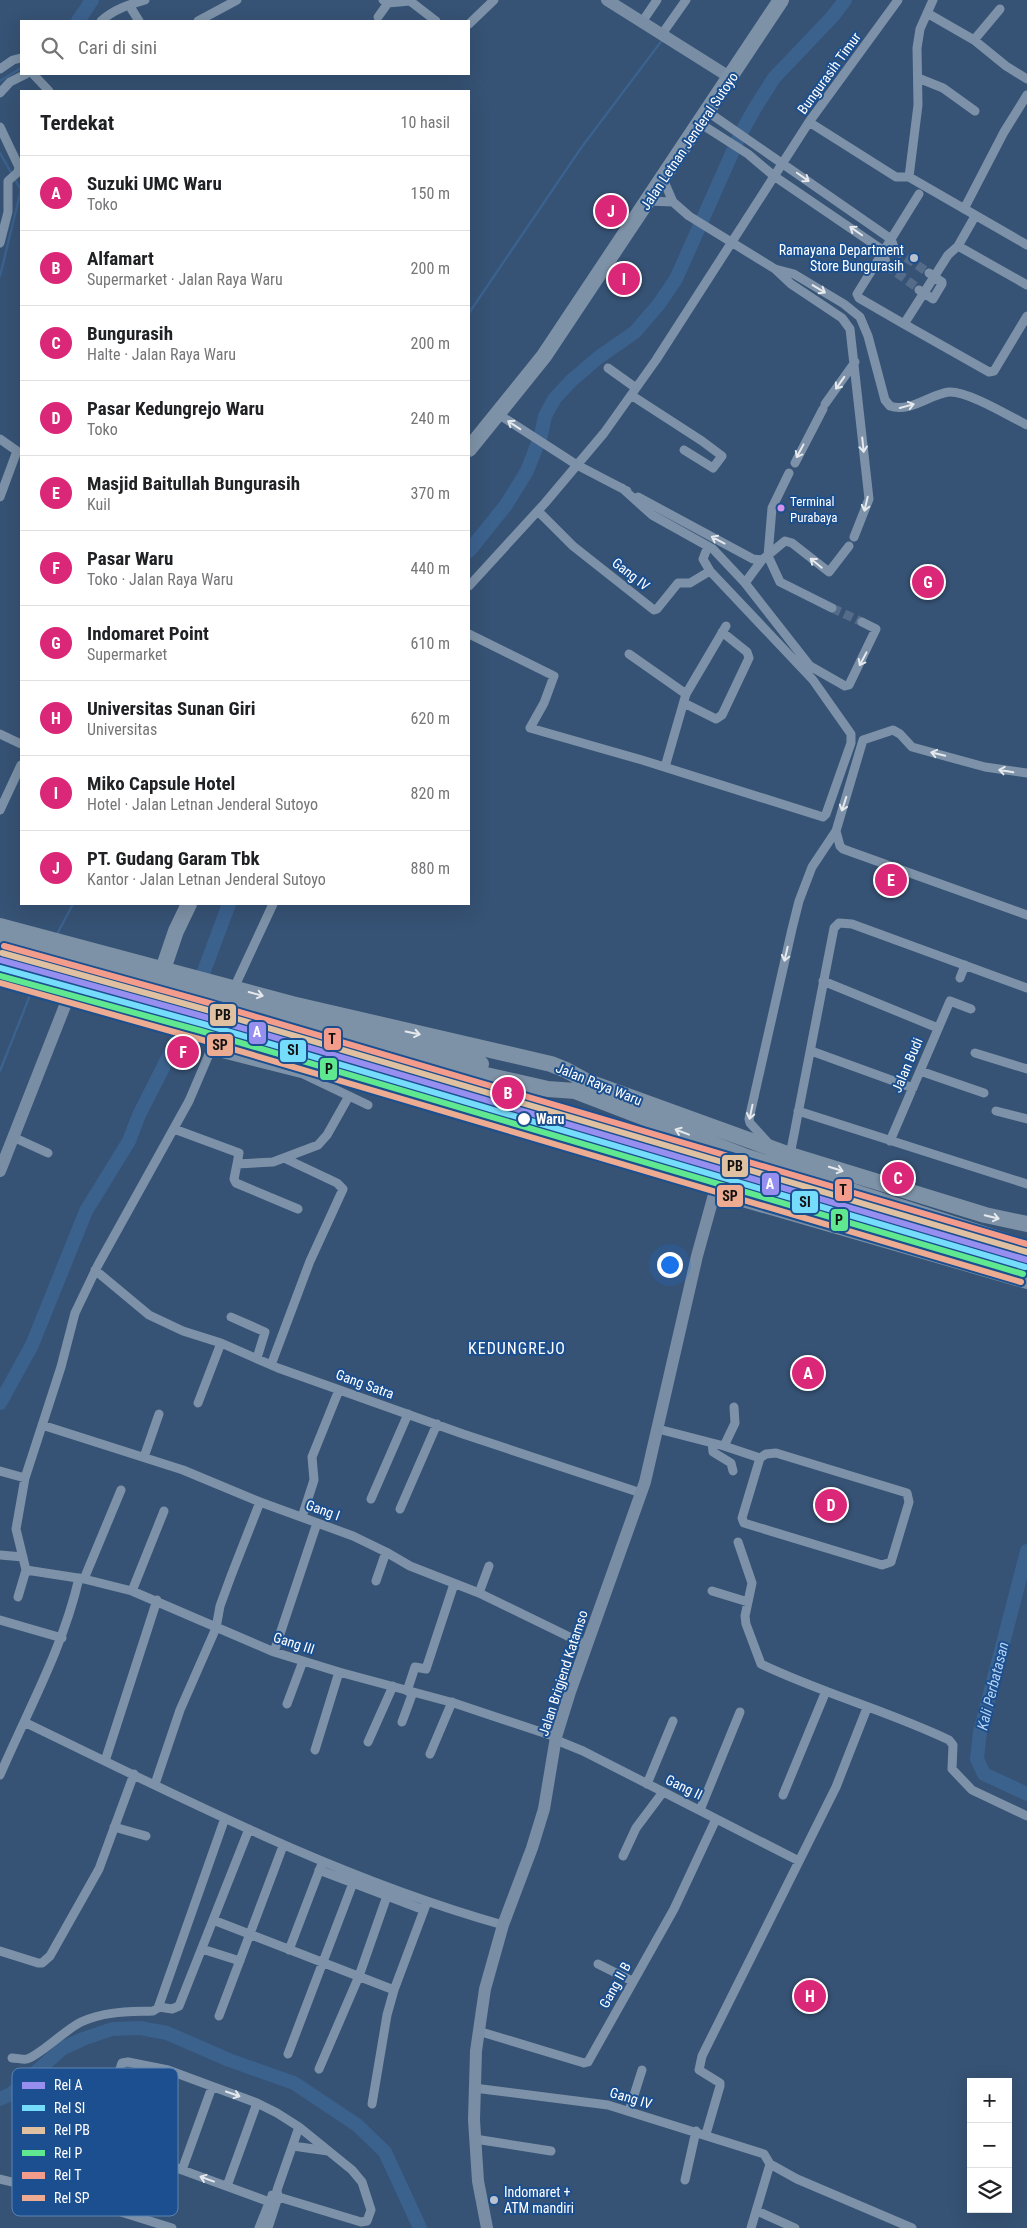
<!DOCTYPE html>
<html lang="id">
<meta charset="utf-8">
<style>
:root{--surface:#fff;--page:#f2f2f2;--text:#202124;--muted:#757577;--line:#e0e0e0;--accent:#db2777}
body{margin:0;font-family:"Roboto Condensed",sans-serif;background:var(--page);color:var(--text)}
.controls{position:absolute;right:15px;bottom:15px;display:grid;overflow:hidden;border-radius:0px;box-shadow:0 5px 20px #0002}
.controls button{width:45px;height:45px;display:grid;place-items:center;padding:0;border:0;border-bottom:1px solid var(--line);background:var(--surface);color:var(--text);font:25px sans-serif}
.you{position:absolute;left:669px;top:1264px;width:18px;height:18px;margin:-12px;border:4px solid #fff;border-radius:50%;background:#1a73e8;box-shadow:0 0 0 8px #1a73e833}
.badge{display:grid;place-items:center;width:32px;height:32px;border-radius:50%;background:var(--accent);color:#fff;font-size:16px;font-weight:700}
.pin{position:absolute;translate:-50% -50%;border:2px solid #fff;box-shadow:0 1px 5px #0006}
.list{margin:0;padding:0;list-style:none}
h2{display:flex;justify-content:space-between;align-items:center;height:65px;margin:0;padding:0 20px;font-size:21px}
h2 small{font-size:16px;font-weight:400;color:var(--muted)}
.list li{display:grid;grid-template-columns:32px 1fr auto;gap:15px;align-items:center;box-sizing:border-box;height:75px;padding:0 20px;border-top:1px solid var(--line)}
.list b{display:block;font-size:19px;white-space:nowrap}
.list p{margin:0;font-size:16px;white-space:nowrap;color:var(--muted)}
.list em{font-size:16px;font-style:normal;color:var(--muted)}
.icon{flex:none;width:28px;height:28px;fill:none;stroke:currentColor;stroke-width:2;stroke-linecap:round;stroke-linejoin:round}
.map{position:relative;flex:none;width:1027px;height:2228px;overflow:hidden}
.search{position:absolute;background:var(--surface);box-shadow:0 5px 20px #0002;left:20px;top:20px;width:450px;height:55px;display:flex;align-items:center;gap:12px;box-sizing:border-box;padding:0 18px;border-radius:0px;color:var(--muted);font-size:19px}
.panel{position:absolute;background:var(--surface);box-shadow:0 5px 20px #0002;left:20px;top:90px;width:450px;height:815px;border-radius:0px}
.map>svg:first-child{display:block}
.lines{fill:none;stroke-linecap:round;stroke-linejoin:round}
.stream{stroke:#3b618d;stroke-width:2.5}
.river{stroke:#3b618d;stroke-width:14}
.street-tunnel{stroke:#546c89;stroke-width:9;stroke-dasharray:9 4.5;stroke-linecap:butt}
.street{stroke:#7d92a8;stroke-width:9}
.secondary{stroke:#798da4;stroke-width:12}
.highway{stroke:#7e92a7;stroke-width:16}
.highway-bridge{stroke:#7e92a7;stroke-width:16}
.rail-1-casing{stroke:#1b4f8f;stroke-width:10}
.rail-2-casing{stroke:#1b4f8f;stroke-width:10}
.rail-3-casing{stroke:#1b4f8f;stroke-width:10}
.rail-4-casing{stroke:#1b4f8f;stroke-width:10}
.rail-5-casing{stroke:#1b4f8f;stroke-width:10}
.rail-6-casing{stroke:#1b4f8f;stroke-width:10}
.rail-1{stroke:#968fef;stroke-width:6}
.rail-2{stroke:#76dcfb;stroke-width:6}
.rail-3{stroke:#dfc0a0;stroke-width:6}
.rail-4{stroke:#60e890;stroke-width:6}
.rail-5{stroke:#f39c8c;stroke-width:6}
.rail-6{stroke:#edab91;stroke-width:6}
.oneway{stroke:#e5e9ee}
.oneway2{stroke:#e5e9ed}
.poi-dot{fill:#b9c2ce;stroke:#1b4f8f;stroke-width:2}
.bus-dot{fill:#d193ec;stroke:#1b4f8f;stroke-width:2}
.stop-dot{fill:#fff;stroke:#1b4f8f;stroke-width:2}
.labels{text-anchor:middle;stroke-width:4;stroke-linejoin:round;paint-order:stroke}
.bus-label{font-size:13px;fill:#fff;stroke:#1b4f8f;text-anchor:start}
.street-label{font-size:14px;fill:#fff;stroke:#1b4f8f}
.poi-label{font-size:14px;fill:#fff;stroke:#1b4f8f;text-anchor:end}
.stop-label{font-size:14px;font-weight:bold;fill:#fff;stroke:#1b4f8f;text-anchor:start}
.water-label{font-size:15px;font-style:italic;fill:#b5d3f5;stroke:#1b4f8f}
.quarter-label{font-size:16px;letter-spacing:1px;fill:#fff;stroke:#1b4f8f}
.key{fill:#1b4f8f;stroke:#5f84b1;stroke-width:1}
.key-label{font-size:14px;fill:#fff}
.line-badge{stroke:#1b4f8f;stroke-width:2}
.badge-label{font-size:14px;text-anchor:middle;font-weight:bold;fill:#fff}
.pale-badge-label{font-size:14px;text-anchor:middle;font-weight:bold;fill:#111}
</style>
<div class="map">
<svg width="1027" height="2228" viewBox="0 0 1027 2228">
<rect width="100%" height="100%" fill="#365274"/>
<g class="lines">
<path class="stream" d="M0,81L21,68
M0,153L12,174
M0,276L21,190L14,178
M469,313L581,148L663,39
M56,936L73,904
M0,1071L42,965"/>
<path class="river" d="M78,21L92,0
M469,551L506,505L527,471L541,435L545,416L555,398L572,380L599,357L635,332L659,304L676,279L741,133L755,108L774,78L833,16L845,0
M0,1403L32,1345L86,1211L129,1141L139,1115L182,1030L229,904
M1027,1551L980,1732L977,1759L984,1774L1027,1794
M0,2099L11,2094L63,2048L83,2039L112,2029L140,2028L167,2033L229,2060L294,2083L357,2125L385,2152L420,2228"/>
<path class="street-tunnel" d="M895,250L929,273
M886,265L919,289
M832,608L862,622"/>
<path class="street" d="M383,0L388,3L410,1L436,21
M129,5L139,21
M927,13L974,40L1000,9
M378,17L388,3
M101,21C114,9 128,5 145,0
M198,21L237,0
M642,22L657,0
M469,24L494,0
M662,34L686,0
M974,40L1006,66L1027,79
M0,69L13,60L21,58
M33,74L49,91
M918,78L943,88L975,111
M0,93L10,82L26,74
M708,112L891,239L895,250
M809,122L896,177H909L1027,245
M701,124L748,154L774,176L884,251L886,265
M0,127L19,167L18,172L8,181V212L0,243
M909,177L918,105L917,48L920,29L933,0
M663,179L673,202L689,216L775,269L791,284L842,318L850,329L869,499L854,537
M649,201L673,202
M964,209L1004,132L1027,95
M958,246L974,218
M775,269L794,274L844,304L860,317L868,336L885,400L890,406C910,413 930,394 949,392C968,391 1009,416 1027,425
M1027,285L958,246L948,255L904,324L989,372L994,371L1027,316
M919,290L933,299L942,284V282L929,273
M904,324L859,298L857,294L919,194
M608,368L636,388
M631,395L702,441L722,456L713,468L684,450
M825,404L855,362
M498,414L577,465L627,491
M0,439L17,451L0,497
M795,463L823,409
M789,473L772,508L768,556L780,582L832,608
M622,488L652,515L713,549L745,583L810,666L845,686L849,685L876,629L862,622
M638,497L753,559L762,560
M538,511L573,546L654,610L657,609L678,583H690L710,571
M745,583L762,560L785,541L792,543L829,572L849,546
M469,586L545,503L604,433L656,360L809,122L898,0
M469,634L554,676L544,703L530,728L642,760L823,817L826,814L851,743V734L813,680L710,571L703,559L708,546
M629,654L686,694
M684,703L716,719L722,715L749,658L747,652L722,632
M0,734L21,744
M665,767L686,694L726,626
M0,810L21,765
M836,831L840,846L843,849L1027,915
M960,978L965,965
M823,981L938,1028
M0,983L67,1001
M234,988L273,904
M212,1051L303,1074L368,1105
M814,1052L913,1088
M975,1053L1027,1069
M920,1071L984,1093
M798,1111L1027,1184
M996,1111L1027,1119
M174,1129L239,1153L237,1164
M13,1137L48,1153
M890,1141L950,1001L971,1009
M770,1145L750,1123L749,1119L792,929L799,901L812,867L836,831L863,740L893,730L900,734L912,747L985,767L1027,773
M790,1155L834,928L839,923L852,924L1027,988
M298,1209L236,1183L234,1179L237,1164L273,1162L318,1145L327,1135L349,1096
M95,1270L149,1315L183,1331L221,1343L278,1368L463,1434L641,1493
M231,1317L265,1332L257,1358
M271,1365L310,1261L343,1189L337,1183L284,1158
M198,1403L221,1343
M42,1425L183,1470L260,1502L353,1536L386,1552L410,1566L479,1593L586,1645
M658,1429L724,1446L760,1458L766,1454L776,1453L907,1493L909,1502L891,1562L882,1565L744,1523L742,1518L760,1458
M712,1443L713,1452L731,1463L733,1471
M724,1446L735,1423L734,1407
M144,1457L159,1414
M0,1471L25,1478
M371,1499L408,1414
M400,1509L437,1424
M302,1517L314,1480L312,1457L339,1390
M738,1542L752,1583L745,1616L746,1624L761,1664C822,1693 888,1711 949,1740L953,1745L952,1769L972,1790L1027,1816
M0,1555L23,1557
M26,1570L84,1579L132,1591L274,1652L339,1672L454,1703L556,1737
M84,1579L121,1490
M376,1581L386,1552
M132,1591L164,1511
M712,1591L748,1602
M479,1593L489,1566
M18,1597L26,1570L16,1529L25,1478L61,1367L75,1313L98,1265L189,1101L227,1012
M0,1620L62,1638
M274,1652L317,1523
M407,1691L415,1667L426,1669L454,1584
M287,1704L303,1661
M24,1722C180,1797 336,1878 503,1925
M402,1722L413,1692
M556,1740L583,1751L799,1861
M368,1742L393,1686
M315,1750L339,1672
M430,1754L452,1702
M105,1761L157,1600
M0,1775C28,1710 63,1648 79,1578
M155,1784L180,1710L216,1628L220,1606L231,1576L260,1502
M647,1784L673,1721
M783,1795L826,1691
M700,1810L740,1712
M114,1827L146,1836
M623,1856L636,1828L663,1792
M319,1870L424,1910
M213,1920L394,1990
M202,1949L240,1961
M289,1950L321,1866
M0,1951L38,1963H42L50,1956L99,1869L134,1774
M598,1964L632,1981
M159,2007L172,2009L179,2006L249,1829
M219,2016L283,1846
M478,2031L584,2063L588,2062L674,1909L716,1819
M288,2054L353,1883
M12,2058C17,2058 23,2060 27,2059C39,2056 66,2029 81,2022C105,2011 128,2012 153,2011L158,2008L225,1818
M319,2069L359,1976L387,1896
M474,2088L608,2105L764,2154L770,2164
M372,2104L387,2015L394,1990L427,1902
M629,2111L642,2070
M706,2134L720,2086V2083L699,2070L702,2056L836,1787L867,1708
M475,2139L551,2151
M293,2146L328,2151
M138,2154L168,2070
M770,2164L797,2179L912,2228
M182,2170L212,2087
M0,2179L70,2196L172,2228
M685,2180L696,2131
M227,2186L257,2103
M272,2195L361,2222L367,2221L371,2210L362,2182L352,2170L299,2127L277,2113L257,2103L168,2070L128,2062L122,2063L99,2133L100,2140L275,2204
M757,2211L795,2228
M259,2228L271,2198
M268,2228L278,2197L277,2190L299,2127
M751,2228L770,2164"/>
<path class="secondary" d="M607,0L731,78
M0,1171L79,970
M715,1193L1027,1283
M487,2228L478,2181L474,2120L476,2051L485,1989L503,1925L532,1848L544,1809L556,1737L570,1692L645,1482L697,1256L723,1162L721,1153L713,1144"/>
<path class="highway" d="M469,449L544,356L781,0
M0,926L292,1004L551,1064L566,1070L586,1081L790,1155L985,1215L1027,1224
M0,948L322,1038L548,1089L575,1091L744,1156L1027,1248
M160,978L176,931L189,904
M309,1021L446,1053L481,1064"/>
<path class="highway-bridge" d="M0,937L309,1021"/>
<defs>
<path id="rail-1" d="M0,960L205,1017L1027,1260"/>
<path id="rail-2" d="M0,968L203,1024L1025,1267"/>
<path id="rail-3" d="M2,953L207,1010L1027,1252"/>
<path id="rail-4" d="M0,976L201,1031L1023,1274"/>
<path id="rail-5" d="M4,946L209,1003L1027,1244"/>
<path id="rail-6" d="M0,983L199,1039L1021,1282"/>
</defs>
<use href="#rail-1" class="rail-1-casing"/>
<use href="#rail-2" class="rail-2-casing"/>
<use href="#rail-3" class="rail-3-casing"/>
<use href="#rail-4" class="rail-4-casing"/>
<use href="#rail-5" class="rail-5-casing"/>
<use href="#rail-6" class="rail-6-casing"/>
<use href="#rail-1" class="rail-1"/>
<use href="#rail-2" class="rail-2"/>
<use href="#rail-3" class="rail-3"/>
<use href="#rail-4" class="rail-4"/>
<use href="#rail-5" class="rail-5"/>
<use href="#rail-6" class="rail-6"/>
</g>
<defs><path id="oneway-shaft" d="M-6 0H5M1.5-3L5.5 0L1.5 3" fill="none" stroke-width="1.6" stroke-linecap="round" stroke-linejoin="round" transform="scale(1.25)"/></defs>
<g class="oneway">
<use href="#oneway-shaft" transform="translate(803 177) rotate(35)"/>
<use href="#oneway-shaft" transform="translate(856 231) rotate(-145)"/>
<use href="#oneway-shaft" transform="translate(819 289) rotate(31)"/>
<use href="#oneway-shaft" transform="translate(840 383) rotate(125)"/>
<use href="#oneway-shaft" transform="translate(907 406) rotate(-15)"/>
<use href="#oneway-shaft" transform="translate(514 425) rotate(-147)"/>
<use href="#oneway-shaft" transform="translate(863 445) rotate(84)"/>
<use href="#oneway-shaft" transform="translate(800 451) rotate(118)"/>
<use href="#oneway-shaft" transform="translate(866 504) rotate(103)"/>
<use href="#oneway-shaft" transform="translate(718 540) rotate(-152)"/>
<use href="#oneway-shaft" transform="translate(816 563) rotate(-141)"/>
<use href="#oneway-shaft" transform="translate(863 659) rotate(118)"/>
<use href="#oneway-shaft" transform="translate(938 754) rotate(-166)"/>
<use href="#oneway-shaft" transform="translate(1006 771) rotate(-170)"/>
<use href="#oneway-shaft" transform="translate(844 804) rotate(108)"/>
<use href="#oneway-shaft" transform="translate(786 954) rotate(103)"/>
<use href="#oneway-shaft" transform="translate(751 1112) rotate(102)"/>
<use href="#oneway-shaft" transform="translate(233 2094) rotate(19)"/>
<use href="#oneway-shaft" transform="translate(207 2179) rotate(-160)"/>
</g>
<g class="oneway2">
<use href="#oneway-shaft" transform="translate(256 994) rotate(15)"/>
<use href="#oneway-shaft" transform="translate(413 1033) rotate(12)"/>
<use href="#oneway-shaft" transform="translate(682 1132) rotate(-159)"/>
<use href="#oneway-shaft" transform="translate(836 1169) rotate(17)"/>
<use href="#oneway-shaft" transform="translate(992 1217) rotate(14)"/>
</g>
<g class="poi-dot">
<circle cx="914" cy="258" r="5"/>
<circle cx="494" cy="2200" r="5"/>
</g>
<circle class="bus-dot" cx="781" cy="508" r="4.5"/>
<circle class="stop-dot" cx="524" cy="1119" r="7"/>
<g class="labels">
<g class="bus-label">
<text x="790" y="506">Terminal<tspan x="790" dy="16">Purabaya</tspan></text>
</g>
<g class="street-label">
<text transform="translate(829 73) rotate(-54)" y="5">Bungurasih Timur</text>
<text transform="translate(689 141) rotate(-56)" y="5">Jalan Letnan Jenderal Sutoyo</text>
<text transform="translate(631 574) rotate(38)" y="5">Gang IV</text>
<text transform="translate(907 1065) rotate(-67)" y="5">Jalan Budi</text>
<text transform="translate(599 1084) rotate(22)" y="5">Jalan Raya Waru</text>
<text transform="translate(365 1384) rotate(20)" y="5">Gang Satra</text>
<text transform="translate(323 1510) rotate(20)" y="5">Gang I</text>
<text transform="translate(294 1643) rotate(18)" y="5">Gang III</text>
<text transform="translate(563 1673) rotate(-72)" y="5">Jalan Brigjend Katamso</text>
<text transform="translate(684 1787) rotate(26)" y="5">Gang II</text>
<text transform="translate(615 1985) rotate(-61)" y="5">Gang II B</text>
<text transform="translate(631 2098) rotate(17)" y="5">Gang IV</text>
</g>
<g class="poi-label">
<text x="904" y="255">Ramayana Department<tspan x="904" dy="16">Store Bungurasih</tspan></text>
<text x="504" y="2197" text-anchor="start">Indomaret +<tspan x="504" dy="16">ATM mandiri</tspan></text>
</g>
<g class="stop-label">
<text x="536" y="1124">Waru</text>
</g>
<g class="water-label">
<text transform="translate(993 1686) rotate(-76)" y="5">Kali Perbatasan</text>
</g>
<g class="quarter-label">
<text x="517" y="1354">KEDUNGREJO</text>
</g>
</g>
<rect x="12" y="2068" width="166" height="148" rx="8" class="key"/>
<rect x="22" y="2082" width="23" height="7" fill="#968fef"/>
<rect x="22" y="2105" width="23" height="6" fill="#76dcfb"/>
<rect x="22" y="2127" width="23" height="7" fill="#dfc0a0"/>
<rect x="22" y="2150" width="23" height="6" fill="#60e890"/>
<rect x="22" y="2172" width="23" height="7" fill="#f39c8c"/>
<rect x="22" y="2195" width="23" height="6" fill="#edab91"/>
<g class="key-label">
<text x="54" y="2090">Rel A</text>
<text x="54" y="2113">Rel SI</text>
<text x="54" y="2135">Rel PB</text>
<text x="54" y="2158">Rel P</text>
<text x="54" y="2180">Rel T</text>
<text x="54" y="2203">Rel SP</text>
</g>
<g class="line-badge">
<rect x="209" y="1003" width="28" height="24" rx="5" fill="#dfc0a0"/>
<rect x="248" y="1021" width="19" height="24" rx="5" fill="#968fef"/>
<rect x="323" y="1027" width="19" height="24" rx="5" fill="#f39c8c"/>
<rect x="206" y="1033" width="28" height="24" rx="5" fill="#edab91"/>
<rect x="279" y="1039" width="28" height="24" rx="5" fill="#76dcfb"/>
<rect x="319" y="1057" width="19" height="24" rx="5" fill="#60e890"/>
<rect x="721" y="1154" width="28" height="24" rx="5" fill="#dfc0a0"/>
<rect x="761" y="1172" width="19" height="24" rx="5" fill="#968fef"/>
<rect x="834" y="1178" width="19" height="24" rx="5" fill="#f39c8c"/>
<rect x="716" y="1184" width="28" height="24" rx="5" fill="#edab91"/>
<rect x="791" y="1190" width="28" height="24" rx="5" fill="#76dcfb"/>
<rect x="830" y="1208" width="19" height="24" rx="5" fill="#60e890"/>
</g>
<g class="badge-label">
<text x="257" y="1037">A</text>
<text x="770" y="1189">A</text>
</g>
<g class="pale-badge-label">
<text x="223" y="1020">PB</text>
<text x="332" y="1044">T</text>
<text x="220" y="1050">SP</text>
<text x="293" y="1055">SI</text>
<text x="329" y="1074">P</text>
<text x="735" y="1171">PB</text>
<text x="843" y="1195">T</text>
<text x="730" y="1201">SP</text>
<text x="805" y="1207">SI</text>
<text x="839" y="1225">P</text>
</g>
</svg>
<div class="controls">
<button>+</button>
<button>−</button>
<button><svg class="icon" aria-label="layers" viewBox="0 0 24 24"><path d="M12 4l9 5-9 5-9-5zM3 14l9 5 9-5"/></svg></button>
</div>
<div class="you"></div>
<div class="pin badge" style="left:808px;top:1373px">A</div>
<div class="pin badge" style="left:508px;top:1093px">B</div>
<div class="pin badge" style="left:898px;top:1178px">C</div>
<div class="pin badge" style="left:831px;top:1505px">D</div>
<div class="pin badge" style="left:891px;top:880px">E</div>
<div class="pin badge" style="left:183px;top:1052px">F</div>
<div class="pin badge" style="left:928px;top:582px">G</div>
<div class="pin badge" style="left:810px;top:1996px">H</div>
<div class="pin badge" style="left:624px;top:279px">I</div>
<div class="pin badge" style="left:611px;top:211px">J</div>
<div class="search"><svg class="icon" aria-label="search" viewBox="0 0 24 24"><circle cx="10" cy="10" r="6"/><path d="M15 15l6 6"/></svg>Cari di sini</div>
<section class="panel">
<h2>Terdekat<small>10 hasil</small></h2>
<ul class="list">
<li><span class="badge">A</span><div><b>Suzuki UMC Waru</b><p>Toko</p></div><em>150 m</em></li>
<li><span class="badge">B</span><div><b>Alfamart</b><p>Supermarket · Jalan Raya Waru</p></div><em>200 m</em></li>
<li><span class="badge">C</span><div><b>Bungurasih</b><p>Halte · Jalan Raya Waru</p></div><em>200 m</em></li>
<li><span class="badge">D</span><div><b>Pasar Kedungrejo Waru</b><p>Toko</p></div><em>240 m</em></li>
<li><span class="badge">E</span><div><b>Masjid Baitullah Bungurasih</b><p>Kuil</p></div><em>370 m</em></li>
<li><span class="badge">F</span><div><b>Pasar Waru</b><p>Toko · Jalan Raya Waru</p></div><em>440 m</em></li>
<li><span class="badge">G</span><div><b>Indomaret Point</b><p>Supermarket</p></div><em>610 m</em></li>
<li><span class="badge">H</span><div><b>Universitas Sunan Giri</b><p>Universitas</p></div><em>620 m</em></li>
<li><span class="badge">I</span><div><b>Miko Capsule Hotel</b><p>Hotel · Jalan Letnan Jenderal Sutoyo</p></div><em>820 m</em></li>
<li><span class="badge">J</span><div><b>PT. Gudang Garam Tbk</b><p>Kantor · Jalan Letnan Jenderal Sutoyo</p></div><em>880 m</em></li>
</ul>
</section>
</div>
